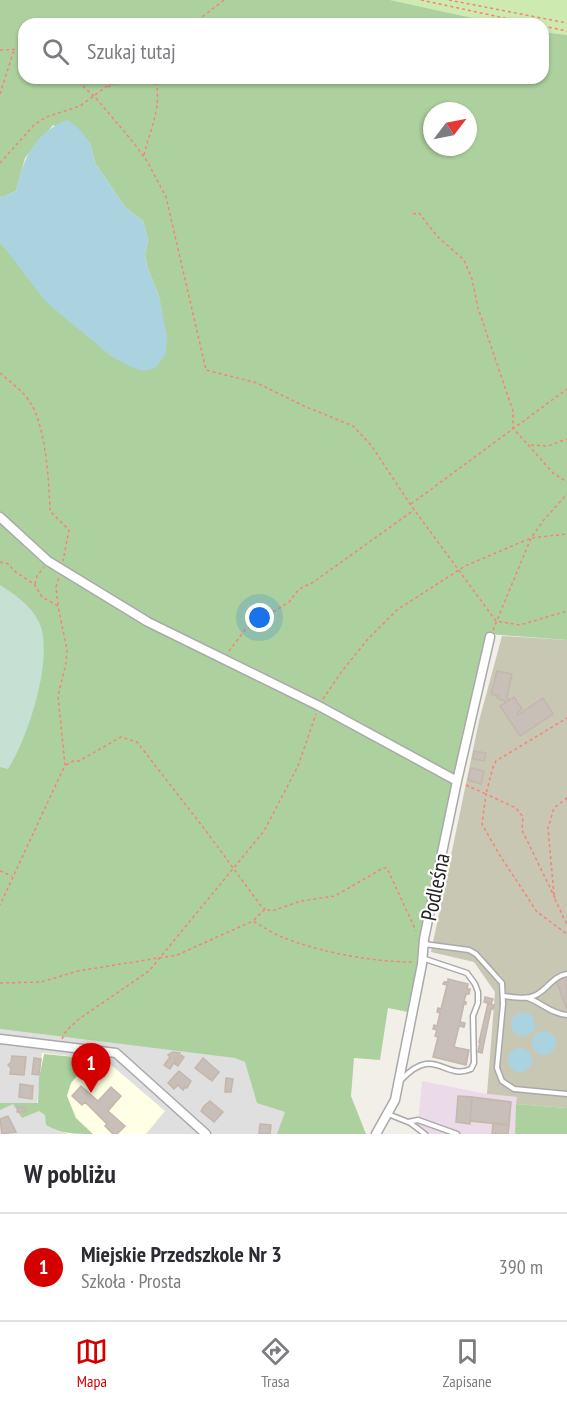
<!DOCTYPE html>
<html lang="pl">
<meta charset="utf-8">
<style>
:root{--surface:#fff;--page:#f2f2f3;--text:#2b2b33;--muted:#7c7c81;--line:#e1e1e2;--accent:#d40000}
body{margin:0;font-family:"PT Sans Narrow",sans-serif;background:var(--page);color:var(--text)}
.compass{position:absolute;left:423px;top:102px;width:54px;height:54px;border-radius:50%;background:var(--surface);box-shadow:0 2px 4px #0004;rotate:58deg}
.you{position:absolute;left:260px;top:618px;width:21px;height:21px;margin:-15px;border:4px solid #fff;border-radius:50%;background:#1a73e8;box-shadow:0 0 0 9px #1a73e833}
.badge{display:grid;place-items:center;width:39px;height:39px;border-radius:50%;background:var(--accent);color:#fff;font-size:20px;font-weight:700}
.pin{position:absolute;translate:-50% -50px;filter:drop-shadow(0 2px 3px #0008)}
.pin::after{content:'';position:absolute;top:32px;width:21px;height:18px;background:inherit;clip-path:polygon(0 0,100% 0,50% 100%)}
.list{margin:0;padding:0;list-style:none}
h2{display:flex;justify-content:space-between;align-items:center;height:78px;margin:0;padding:0 24px;font-size:26px}
h2 small{font-size:20px;font-weight:400;color:var(--muted)}
.list li{display:grid;grid-template-columns:39px 1fr auto;gap:18px;align-items:center;box-sizing:border-box;height:108px;padding:0 24px;border-top:2px solid var(--line)}
.list b{display:block;font-size:22px;white-space:nowrap}
.list p{margin:0;font-size:20px;white-space:nowrap;color:var(--muted)}
.list em{font-size:20px;font-style:normal;color:var(--muted)}
.icon{flex:none;width:33px;height:33px;fill:none;stroke:currentColor;stroke-width:2;stroke-linecap:round;stroke-linejoin:round}
.map{position:relative;flex:none;width:567px;height:1134px;overflow:hidden}
.search{position:absolute;background:var(--surface);box-shadow:0 2px 4px #0004;left:18px;right:18px;top:18px;height:66px;display:flex;align-items:center;gap:15px;box-sizing:border-box;padding:0 21px;border-radius:18px;color:var(--muted);font-size:22px}
.sheet{height:186px;background:var(--surface)}
nav{display:flex;justify-content:space-around;align-items:center;box-sizing:border-box;height:84px;border-top:2px solid var(--line);background:var(--surface);font-size:16px;color:var(--muted)}
nav a{display:grid;justify-items:center;gap:3px}
nav .on{color:var(--accent)}
.map>svg:first-child{display:block}
.residential{fill:#e0dfdf}
.industrial{fill:#ebdbe8}
.education{fill:#ffffe5}
.construction{fill:#c7c7b4}
.grass{fill:#cdebb0}
.forest{fill:#add19e;fill-rule:evenodd}
.wetland{fill:#c6e0d4}
.water{fill:#aad3df}
.building{fill:#c7bfb8;stroke:#c4b6ab;stroke-width:1.5}
.lines{fill:none;stroke-linecap:round;stroke-linejoin:round}
.service-casing{stroke:#a9a9a9;stroke-width:7}
.minor-casing{stroke:#a9a9a9;stroke-width:11}
.path{stroke:#fa8072;stroke-width:1.5;stroke-dasharray:3 3;stroke-linecap:butt}
.service{stroke:#fff;stroke-width:4}
.minor{stroke:#fff;stroke-width:8}
.labels{text-anchor:middle;stroke-width:4.5;stroke-linejoin:round;paint-order:stroke}
.street-label{font-size:22px;fill:#222;stroke:#fff}
</style>
<div class="map">
<svg width="567" height="1134" viewBox="0 0 567 1134">
<rect width="100%" height="100%" fill="#f2efe9"/>
<path class="residential" d="M0,1029L337,1070L329,1134H0Z"/>
<path class="industrial" d="M422,1081L487,1094L517,1097L515,1134H417Z"/>
<path class="education" d="M42,1053L97,1059L110,1064L165,1111L146,1134H67L37,1107Z"/>
<path class="construction" d="M502,636L567,640V1108L516,1104L517,1097L487,1094L495,992L474,962L431,952L479,721Z"/>
<path class="grass" d="M390,0H567V35L543,32V24H500Z"/>
<path class="forest" d="M0,0H390L500,24H24V78H543V32L567,35V640L488,634L448,803L408,1012L388,1008L380,1060L354,1058L351,1096L366,1134H277L285,1112L257,1103L245,1062L235,1058L0,1029V242L22,268L111,356L160,299L147,266L145,255L148,240L143,221L125,207L95,163L90,143L53,125L25,158L16,191L5,196H0ZM432,111H468V147H432Z
M44,1054L75,1057L95,1070L94,1076H77L71,1083L67,1096L76,1118L93,1134C75,1134 62,1134 46,1125L45,1115L39,1111L22,1118L13,1104L0,1110V1103H38L39,1078Z
M516,1104L567,1108V1134H515Z"/>
<path class="wetland" d="M0,585C16,595 34,608 41,627C52,664 28,737 8,769L0,767Z"/>
<path class="water" d="M68,120L80,130L90,143L95,163L125,207L143,221L148,240L145,255L147,266L160,299L167,339L165,355L155,368L143,371L129,366L111,356L46,302L0,242V196H5L16,191C23,159 35,131 68,120Z
M511 1024a12 12 0 1 1 24 0a12 12 0 1 1-24 0Z
M532 1043a12 12 0 1 1 24 0a12 12 0 1 1-24 0Z
M508 1060a12 12 0 1 1 24 0a12 12 0 1 1-24 0Z"/>
<path class="building" d="M497,671L512,674L507,697L509,700L506,702L497,698L498,696L491,694Z
M514,697L522,709L517,713L518,715L543,698L553,714L520,736L500,706Z
M474,751L486,753L484,761L473,759Z
M471,768L484,771L481,784L468,780Z
M567,976V1010L556,980Z
M448,979L468,984L467,989H470L469,994H466L464,1001L466,1002V1004H464L460,1022L465,1023L464,1027L459,1026L454,1047L469,1050L466,1065L433,1057L438,1037L435,1036L437,1030L433,1029L434,1025L437,1026L440,1013L437,1012L438,1008L441,1009L447,985L443,984L444,982H448Z
M485,997L493,999L491,1004L484,1002Z
M488,1003L494,1005L493,1009H491L482,1053L478,1052L480,1042H479Z
M173,1052L180,1053L170,1069L164,1065L170,1057L168,1055Z
M181,1055L184,1057L178,1066L175,1064Z
M12,1056L26,1057L24,1075L10,1074L11,1068L8,1065L11,1062Z
M34,1058L41,1059L39,1075L32,1074Z
M203,1058L219,1072L212,1081L195,1068Z
M179,1071L191,1081L187,1088L185,1087L183,1090L178,1085L174,1089L168,1083Z
M226,1078L233,1079L231,1092H225Z
M20,1084L33,1086L32,1099L19,1097Z
M81,1086L98,1101L111,1087L121,1096L108,1111L125,1126L117,1134H113L105,1126L107,1124L85,1102L82,1105L72,1096Z
M458,1096L472,1097L470,1124L456,1122Z
M472,1097L511,1102L509,1125L470,1121Z
M210,1101L223,1112L214,1122L201,1111L204,1106Z
M18,1107L26,1108V1112H17Z
M8,1116L16,1132L2,1134L0,1119Z
M493,1123L509,1125L508,1134H492Z
M260,1124L271,1125L270,1134H259Z"/>
<g class="lines">
<defs>
<path id="service" d="M424,944L469,950L476,954L502,983L503,1004L497,1068L502,1081L514,1089L567,1094
M503,996C514,997 526,1000 536,995C548,989 553,976 567,974
M528,998C542,1003 552,1014 567,1015
M401,1080C435,1044 444,1081 471,1069L474,1063L473,1016L478,1003V992L475,984L467,973L422,958
M388,1114L408,1122L418,1120L457,1134
M409,1122L425,1134"/>
<path id="minor" d="M0,517L48,561L148,622L319,706L457,781
M0,1039L116,1053L206,1134
M376,1134L395,1100L422,964L424,939L457,781L490,637"/>
</defs>
<use href="#service" class="service-casing"/>
<use href="#minor" class="minor-casing"/>
<path class="path" d="M421,0L532,24
M449,0L567,23
M193,24L224,0
M543,26L567,31
M0,50L24,49
M74,78L95,97L133,142L147,161L166,197L206,370L257,383L304,406L353,426L371,445L410,504L496,621L520,625L567,611
M108,87L125,78
M0,94L14,50
M144,155C150,129 163,105 155,78
M0,163L34,125L46,117L80,106L118,78
M413,214L419,213L437,236L464,260L472,279L478,308L513,411V428L553,473L567,482
M0,373C10,382 23,391 30,402C46,426 49,483 50,511L69,530L63,561
M531,445L548,446L567,439
M411,504L567,389
M0,562L9,564L13,570L35,585L42,597L58,606L67,650L66,663L58,696L65,765L0,905
M35,584L37,576L44,567
M58,605L56,587L59,577
M493,630L531,538L543,521L567,494
M229,651L245,630L289,602L299,589L312,583L414,510
M323,699L342,671L368,639L397,610L465,566L531,538L567,534
M66,765L73,761H79L121,737L137,742L206,831L261,906L265,909
M466,785L486,794L493,767L496,761L567,718
M0,871L12,876
M554,895L548,828L554,808L567,798
M555,898L522,830L523,817L516,808L486,794L482,824L499,854L537,912L567,934
M555,899L567,925
M254,920L265,909L272,911L301,901L335,896L383,868H387L416,931
M0,983L41,982L78,971L177,955L253,921C263,927 272,933 282,937C319,952 372,962 412,962
M62,1039L66,1031L79,1019L149,971L264,831L298,766L316,714"/>
<use href="#service" class="service"/>
<use href="#minor" class="minor"/>
</g>
<g class="labels">
<g class="street-label">
<text transform="translate(435 887) rotate(-78)" y="8">Podleśna</text>
</g>
</g>
</svg>
<svg class="compass" viewBox="-18 -18 36 36"><path d="M0-13l5 13h-10z" fill="#e53935"/><path d="M0 13l5-13h-10z" fill="#7c7c81"/></svg>
<div class="you"></div>
<div class="pin badge" style="left:91px;top:1093px">1</div>
<div class="search"><svg class="icon" aria-label="search" viewBox="0 0 24 24"><circle cx="10" cy="10" r="6"/><path d="M15 15l6 6"/></svg>Szukaj tutaj</div>
</div>
<section class="sheet">
<h2>W pobliżu<small></small></h2>
<ul class="list">
<li><span class="badge">1</span><div><b>Miejskie Przedszkole Nr 3</b><p>Szkoła · Prosta</p></div><em>390 m</em></li>
</ul>
</section>
<nav>
<a class="on"><svg class="icon" aria-label="map" viewBox="0 0 24 24"><path d="M3 6l6-2 6 2 6-2v14l-6 2-6-2-6 2zM9 4v14M15 6v14"/></svg>Mapa</a>
<a><svg class="icon" aria-label="directions" viewBox="0 0 24 24"><path d="M12 3l9 9-9 9-9-9zM9 14v-3h6M13 9l2 2-2 2"/></svg>Trasa</a>
<a><svg class="icon" aria-label="saved" viewBox="0 0 24 24"><path d="M7 4h10v16l-5-4-5 4z"/></svg>Zapisane</a>
</nav>
